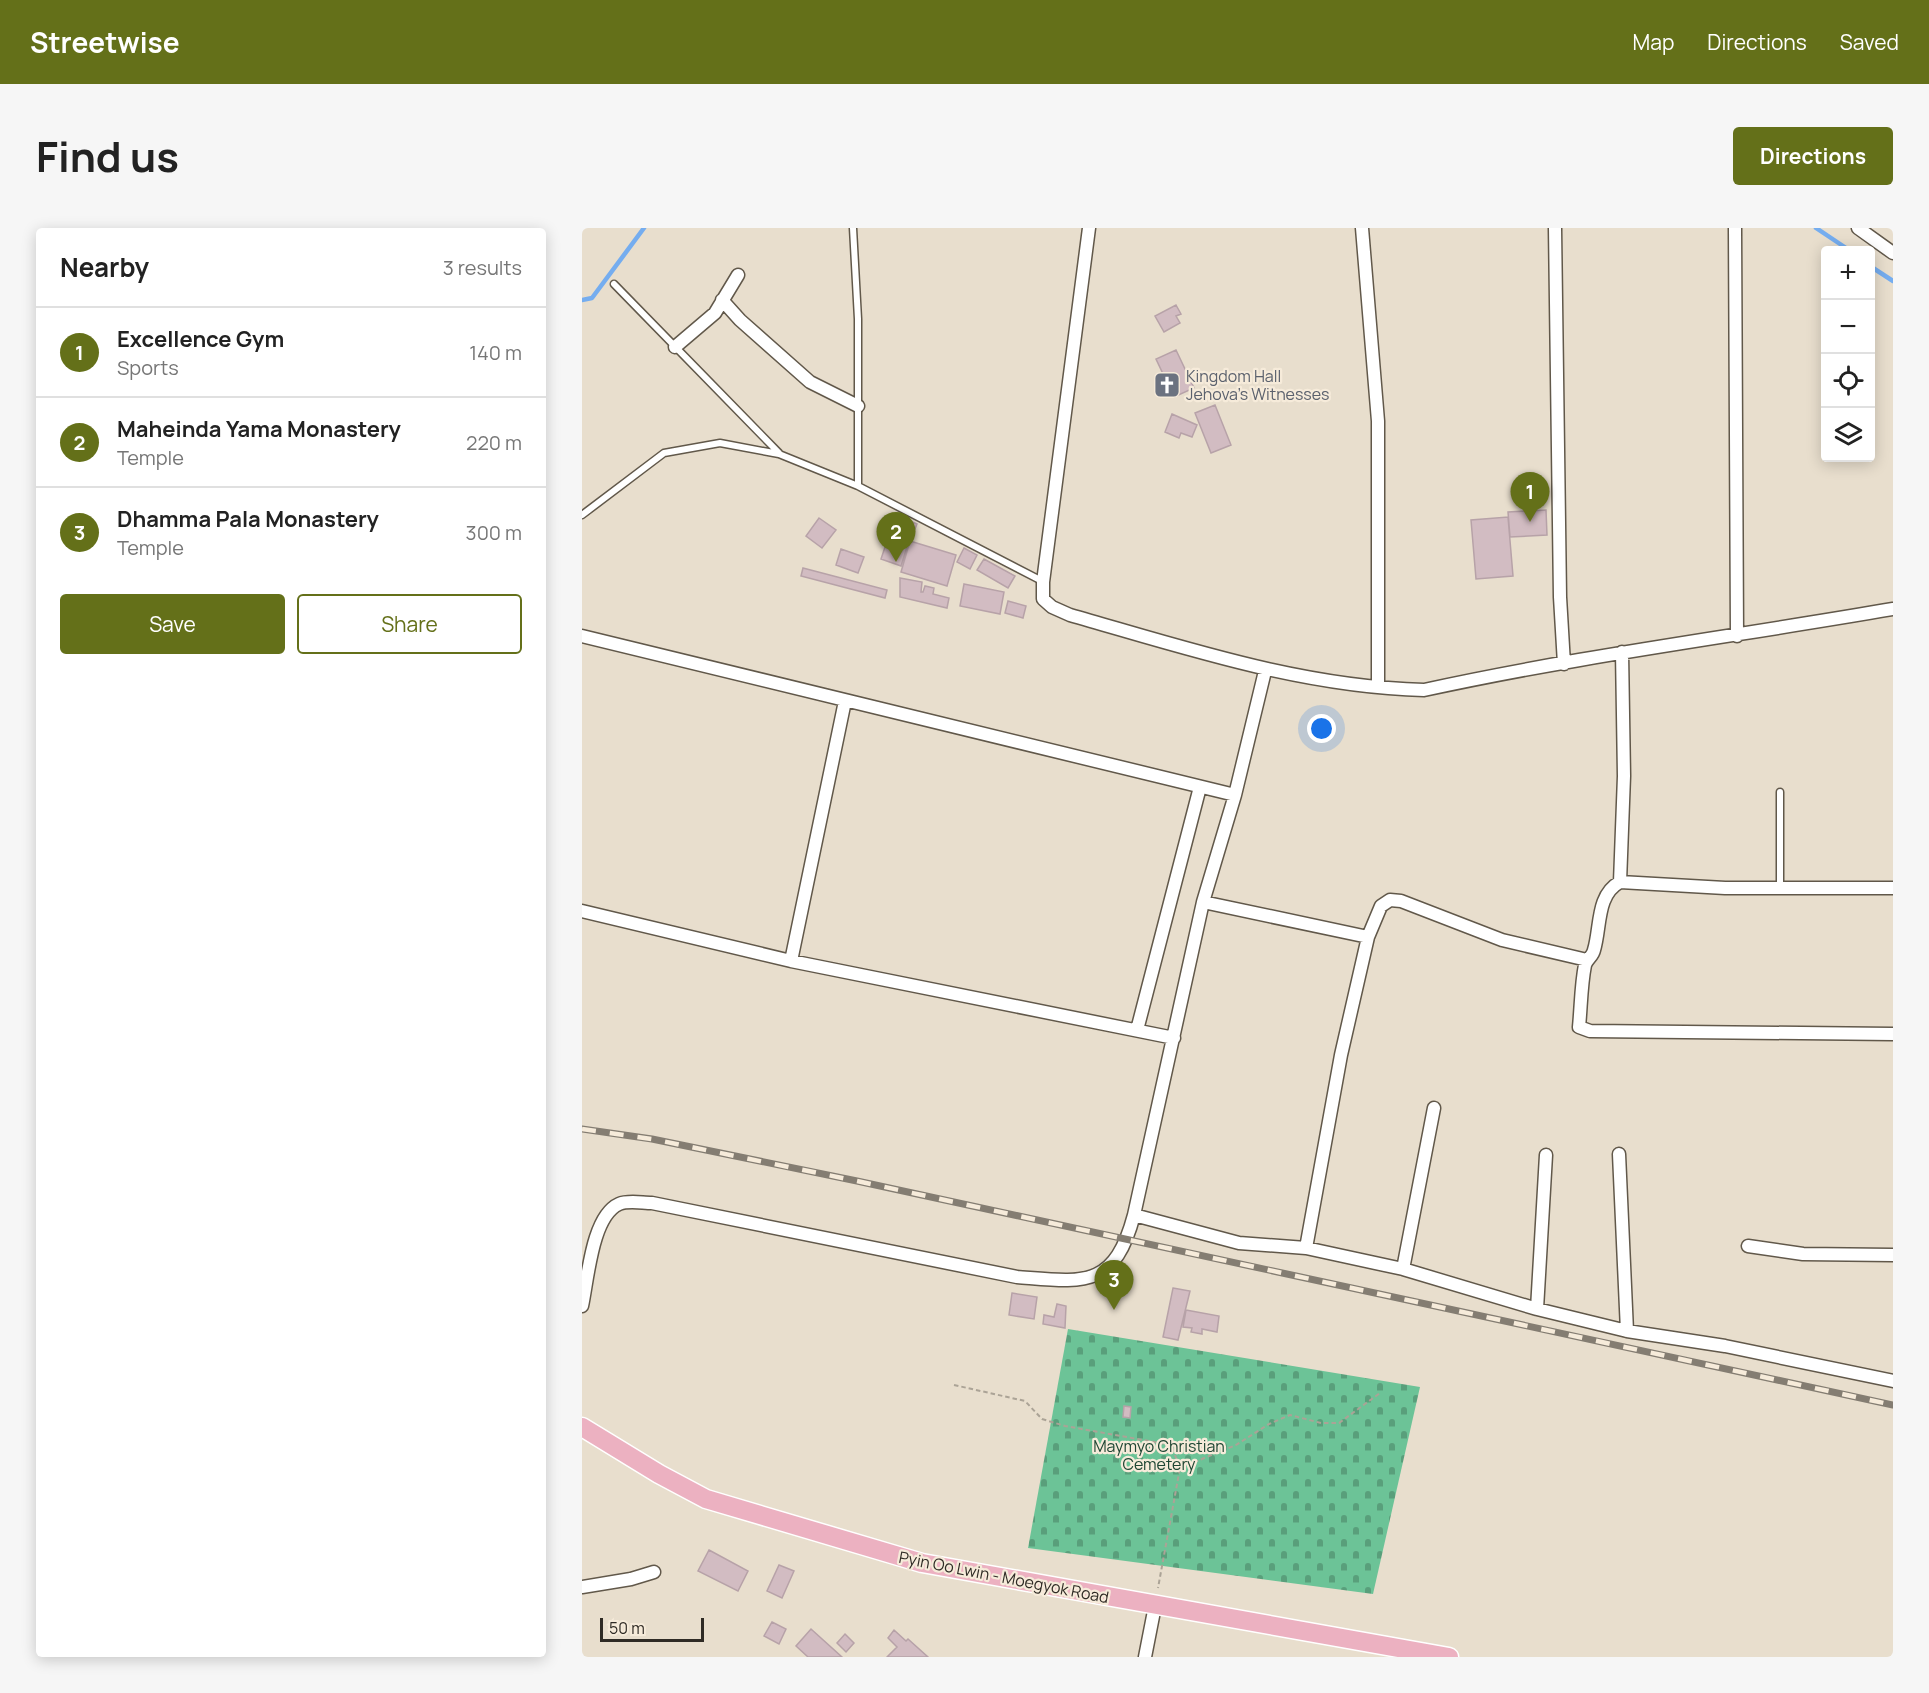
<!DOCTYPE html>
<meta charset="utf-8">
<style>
:root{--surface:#fff;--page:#f6f6f6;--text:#222;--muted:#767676;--line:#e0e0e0;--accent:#647019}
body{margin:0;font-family:Manrope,sans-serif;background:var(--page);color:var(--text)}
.controls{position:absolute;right:18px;top:18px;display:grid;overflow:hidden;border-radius:6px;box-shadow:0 3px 15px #0003}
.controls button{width:54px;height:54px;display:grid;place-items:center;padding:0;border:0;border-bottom:2px solid var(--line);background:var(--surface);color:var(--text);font:30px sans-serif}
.scale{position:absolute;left:18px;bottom:15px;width:104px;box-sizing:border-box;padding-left:6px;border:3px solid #2f2b25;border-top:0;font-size:16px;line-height:21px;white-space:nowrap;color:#2f2b25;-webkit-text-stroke:4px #f6ebda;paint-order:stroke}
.you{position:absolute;left:740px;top:501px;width:21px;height:21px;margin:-15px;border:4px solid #fff;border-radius:50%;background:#1a73e8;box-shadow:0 0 0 9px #1a73e833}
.badge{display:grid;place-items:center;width:39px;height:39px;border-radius:50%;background:var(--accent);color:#fff;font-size:20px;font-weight:700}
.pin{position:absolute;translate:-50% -50px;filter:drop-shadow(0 2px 3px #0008)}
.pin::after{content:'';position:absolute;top:32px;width:21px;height:18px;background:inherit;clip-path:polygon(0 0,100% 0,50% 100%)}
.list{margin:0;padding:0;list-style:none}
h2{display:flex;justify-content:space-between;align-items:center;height:78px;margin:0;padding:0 24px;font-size:26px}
h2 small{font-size:20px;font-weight:400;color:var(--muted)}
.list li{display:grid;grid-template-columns:39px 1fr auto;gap:18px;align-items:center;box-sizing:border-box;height:90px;padding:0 24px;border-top:2px solid var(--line)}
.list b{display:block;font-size:22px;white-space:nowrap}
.list p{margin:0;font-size:20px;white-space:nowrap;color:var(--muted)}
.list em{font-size:20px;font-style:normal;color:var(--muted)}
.actions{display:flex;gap:12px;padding:18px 24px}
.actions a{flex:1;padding:14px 0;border:2px solid var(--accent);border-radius:6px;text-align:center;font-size:21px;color:var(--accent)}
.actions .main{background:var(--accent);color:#fff}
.icon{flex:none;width:33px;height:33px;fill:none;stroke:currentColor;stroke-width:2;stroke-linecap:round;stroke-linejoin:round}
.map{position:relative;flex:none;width:1311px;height:1429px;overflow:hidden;border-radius:6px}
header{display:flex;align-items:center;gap:36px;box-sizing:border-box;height:84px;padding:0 30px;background:var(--accent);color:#fff}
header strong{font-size:28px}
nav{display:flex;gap:33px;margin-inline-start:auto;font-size:21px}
.intro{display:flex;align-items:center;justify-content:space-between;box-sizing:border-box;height:144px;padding:0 36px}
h1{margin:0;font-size:42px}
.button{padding:15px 27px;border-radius:6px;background:var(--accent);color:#fff;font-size:21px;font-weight:700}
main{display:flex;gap:36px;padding:0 36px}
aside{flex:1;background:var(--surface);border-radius:6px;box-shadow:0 3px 15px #0003}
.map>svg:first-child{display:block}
.cemetery{fill:url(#cemetery-stones)}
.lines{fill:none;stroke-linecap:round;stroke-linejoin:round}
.stream{stroke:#75adef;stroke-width:4.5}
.building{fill:#d2bcc2;stroke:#b7a2a8;stroke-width:1.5}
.lane-casing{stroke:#61584a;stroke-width:9}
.street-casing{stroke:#61584a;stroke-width:15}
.primary-casing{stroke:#fff;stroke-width:21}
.path{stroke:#aba396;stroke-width:2;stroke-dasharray:4.5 3;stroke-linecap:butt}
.lane{stroke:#fff;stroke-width:6}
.street{stroke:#fff;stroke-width:12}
.primary{stroke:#ecb1c1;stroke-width:18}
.rail-casing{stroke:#847d72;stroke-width:7}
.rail{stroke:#f6ebda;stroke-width:4.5;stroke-dasharray:14;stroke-linecap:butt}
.labels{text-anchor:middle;stroke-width:4.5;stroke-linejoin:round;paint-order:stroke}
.worship-label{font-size:16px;fill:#5b616d;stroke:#f6ebda;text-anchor:start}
.park-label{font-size:16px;fill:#1e4633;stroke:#f6ebda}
.street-label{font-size:16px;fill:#2f2b25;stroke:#f6ebda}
</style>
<header>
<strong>Streetwise</strong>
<nav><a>Map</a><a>Directions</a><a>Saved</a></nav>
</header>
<div class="intro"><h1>Find us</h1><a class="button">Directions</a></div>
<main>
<aside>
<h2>Nearby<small>3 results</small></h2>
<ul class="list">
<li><span class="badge">1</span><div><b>Excellence Gym</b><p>Sports</p></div><em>140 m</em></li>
<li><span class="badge">2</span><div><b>Maheinda Yama Monastery</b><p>Temple</p></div><em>220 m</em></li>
<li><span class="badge">3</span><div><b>Dhamma Pala Monastery</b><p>Temple</p></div><em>300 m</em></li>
</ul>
<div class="actions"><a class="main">Save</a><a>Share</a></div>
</aside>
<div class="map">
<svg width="1311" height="1429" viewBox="0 0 1311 1429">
<defs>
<pattern id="cemetery-stones" width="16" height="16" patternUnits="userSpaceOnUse" patternTransform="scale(1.5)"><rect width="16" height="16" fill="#6cc397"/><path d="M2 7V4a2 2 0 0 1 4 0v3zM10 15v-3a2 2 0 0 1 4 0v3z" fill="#599f7b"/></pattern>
</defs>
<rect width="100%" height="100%" fill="#e8decd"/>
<path class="cemetery" d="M486,1101L838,1159L791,1366L446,1320Z"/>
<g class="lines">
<path class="stream" d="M1234,0L1267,22
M1288,38L1311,53
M0,72L10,70L62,0"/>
</g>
<path class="building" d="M594,77L599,86L594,88L598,95L582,104L573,88Z
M594,122L612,160L592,169L574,131Z
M633,177L649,217L629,225L613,185Z
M590,186L615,197L610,209L599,205L597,210L583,204Z
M964,282L965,307L928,309L926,284Z
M926,289L931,348L894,351L889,292Z
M237,290L254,302L240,320L224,308Z
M323,291L335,296L330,308L316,303L314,309L303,304L308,292L320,297Z
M305,313L325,319L319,338L299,331Z
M328,313L374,327L365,358L319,344Z
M382,320L395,327L388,341L375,334Z
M259,321L282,329L276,345L254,337Z
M402,331L433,348L426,360L395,342Z
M221,340L305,362L303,370L219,348Z
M318,350L340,354L339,364H341L343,358L352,360L351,366L367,370L365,380L318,369Z
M382,356L422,364L418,386L378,378Z
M426,373L444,378L441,390L423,385Z
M591,1060L608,1063L596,1112L581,1109Z
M430,1065L455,1069L452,1091L427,1087Z
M475,1076L484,1078L483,1100L461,1096L462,1087L472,1089Z
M604,1082L637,1088L635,1104L620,1101V1106L609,1104L610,1100L601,1099Z
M542,1178L549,1179L548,1190L541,1189Z
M127,1322L166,1343L156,1363L116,1343Z
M197,1337L212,1343L200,1370L185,1363Z
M190,1394L204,1401L197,1416L182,1408Z
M229,1401L260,1429H226L214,1418Z
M312,1402L324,1413L326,1411L346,1429H305L315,1419L306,1410Z
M263,1406L272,1415L264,1424L255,1415Z"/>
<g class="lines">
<defs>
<path id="lane" d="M271,0L276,91V258
M32,56L197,225
M0,287L82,225L138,215L197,226L276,258L460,353
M1198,659V564"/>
<path id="street" d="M507,0L461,354V371L470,379L488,387C604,420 720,459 842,462C997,428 1155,408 1311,381
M780,0L796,193V459
M973,0L978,369L982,436
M1153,0L1155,408
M1276,0L1311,25
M140,72L158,92L228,154L276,178
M93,119L133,85L156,47
M0,408L653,567
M1040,424L1042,548L1038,654C1014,667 1019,699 1012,722C1011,728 1005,731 1003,737C999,757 999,779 997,799L1008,803L1311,806
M1038,654L1143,660H1311
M621,674L786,709
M0,683L209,733L592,810
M209,733L263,473
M555,802L618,559
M1037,926L1045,1103
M552,987L657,1015L724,1020L821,1041L955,1081L1045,1103L1143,1118L1311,1153
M1166,1018L1221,1026L1311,1027
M724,1020L759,827L786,709L799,678L808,672L819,673L920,712L1005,732
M821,1041L852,880
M0,1078C6,1050 10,988 37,976C46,972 60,975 70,975L435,1049C501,1054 532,1062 552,987L621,674L653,567L683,443
M955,1081L964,927
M0,1359L49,1351L72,1344
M563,1429L573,1378"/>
<path id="primary" d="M0,1199L77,1246L124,1271L340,1335L867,1429"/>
</defs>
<use href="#lane" class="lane-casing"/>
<use href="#street" class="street-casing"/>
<use href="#primary" class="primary-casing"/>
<path class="path" d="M372,1157L443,1173L460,1191L483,1198L589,1217L598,1240L576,1360
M598,1240L654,1217L687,1196L708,1187L739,1195H757L798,1165"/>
<use href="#lane" class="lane"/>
<use href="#street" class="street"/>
<use href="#primary" class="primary"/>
<defs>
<path id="rail" d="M0,901L70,911L275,953L1311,1177"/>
</defs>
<use href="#rail" class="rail-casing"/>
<use href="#rail" class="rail"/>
</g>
<defs>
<symbol id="church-square" viewBox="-11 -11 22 22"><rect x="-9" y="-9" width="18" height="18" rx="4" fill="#6b7280" stroke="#f6ebda"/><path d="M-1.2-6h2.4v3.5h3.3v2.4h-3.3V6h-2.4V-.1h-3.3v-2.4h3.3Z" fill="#fff"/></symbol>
</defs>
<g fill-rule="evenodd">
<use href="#church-square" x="570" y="142" width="30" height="30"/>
</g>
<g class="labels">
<g class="worship-label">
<text x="604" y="154">Kingdom Hall<tspan x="604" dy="18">Jehova's Witnesses</tspan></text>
</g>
<g class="park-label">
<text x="577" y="1224">Maymyo Christian<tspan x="577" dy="18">Cemetery</tspan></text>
</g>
<g class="street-label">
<text transform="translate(422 1349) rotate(11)" y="6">Pyin Oo Lwin - Moegyok Road</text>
</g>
</g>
</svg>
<div class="controls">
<button>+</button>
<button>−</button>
<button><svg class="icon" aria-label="locate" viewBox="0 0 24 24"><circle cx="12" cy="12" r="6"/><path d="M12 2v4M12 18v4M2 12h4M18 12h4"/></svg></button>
<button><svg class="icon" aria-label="layers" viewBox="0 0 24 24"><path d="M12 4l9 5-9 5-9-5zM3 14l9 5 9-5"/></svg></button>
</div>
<div class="scale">50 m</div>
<div class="you"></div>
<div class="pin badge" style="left:948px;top:294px">1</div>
<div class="pin badge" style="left:314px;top:334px">2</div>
<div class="pin badge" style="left:532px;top:1082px">3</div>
</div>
</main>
